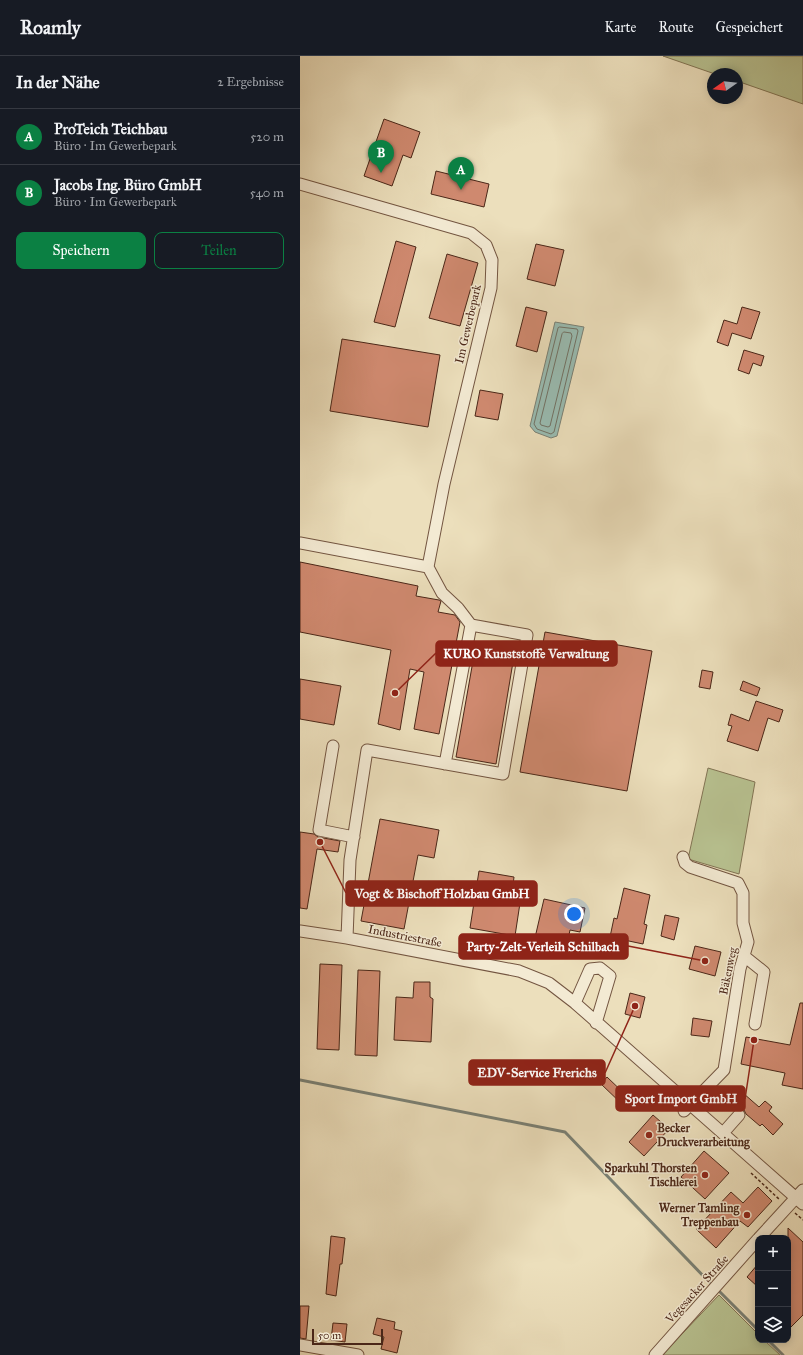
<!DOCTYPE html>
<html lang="de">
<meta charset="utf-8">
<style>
:root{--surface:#171b24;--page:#20242c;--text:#f1f3f6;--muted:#9ea1a6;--line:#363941;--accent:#0b8043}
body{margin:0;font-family:"IM FELL Great Primer",serif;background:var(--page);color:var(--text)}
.controls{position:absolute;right:12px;bottom:12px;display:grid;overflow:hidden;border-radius:8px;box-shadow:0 2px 10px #0003}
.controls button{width:36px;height:36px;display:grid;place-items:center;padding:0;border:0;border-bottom:1px solid var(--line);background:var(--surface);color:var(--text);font:20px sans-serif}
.compass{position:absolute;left:407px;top:12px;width:36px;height:36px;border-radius:50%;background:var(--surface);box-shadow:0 2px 10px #0003;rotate:256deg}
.scale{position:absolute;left:12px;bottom:10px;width:71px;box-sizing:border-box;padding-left:4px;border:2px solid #4b2718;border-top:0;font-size:11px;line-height:14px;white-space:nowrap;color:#4b2718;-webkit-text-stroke:3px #f3ead3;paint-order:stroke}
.you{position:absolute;left:274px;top:858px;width:14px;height:14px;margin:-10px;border:3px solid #fff;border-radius:50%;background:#1a73e8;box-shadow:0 0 0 6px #1a73e833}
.badge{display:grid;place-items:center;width:26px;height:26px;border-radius:50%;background:var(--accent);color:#fff;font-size:13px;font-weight:700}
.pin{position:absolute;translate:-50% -33px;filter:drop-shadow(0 1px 2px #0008)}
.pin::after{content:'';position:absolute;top:21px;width:14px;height:12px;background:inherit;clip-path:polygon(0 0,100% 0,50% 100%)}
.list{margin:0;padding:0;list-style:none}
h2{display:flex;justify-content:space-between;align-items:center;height:52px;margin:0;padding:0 16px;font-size:17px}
h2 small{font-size:13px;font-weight:400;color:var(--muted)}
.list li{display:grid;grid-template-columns:26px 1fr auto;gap:12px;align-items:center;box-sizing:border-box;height:56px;padding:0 16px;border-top:1px solid var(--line)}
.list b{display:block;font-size:15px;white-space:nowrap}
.list p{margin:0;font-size:13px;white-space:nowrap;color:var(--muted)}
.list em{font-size:13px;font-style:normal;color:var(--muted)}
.actions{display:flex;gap:8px;padding:12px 16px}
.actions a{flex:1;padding:9px 0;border:1px solid var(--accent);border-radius:8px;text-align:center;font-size:14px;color:var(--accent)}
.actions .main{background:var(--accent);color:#fff}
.icon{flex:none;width:22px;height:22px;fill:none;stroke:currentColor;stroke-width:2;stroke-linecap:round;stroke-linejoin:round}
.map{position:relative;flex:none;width:503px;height:1299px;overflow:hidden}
header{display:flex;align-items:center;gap:24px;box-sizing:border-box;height:56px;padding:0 20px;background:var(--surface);border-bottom:1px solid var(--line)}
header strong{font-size:19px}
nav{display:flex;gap:22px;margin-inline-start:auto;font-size:14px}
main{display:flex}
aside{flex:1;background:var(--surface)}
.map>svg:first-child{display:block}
.green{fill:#b8c291;stroke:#827454}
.water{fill:#99bcb2;stroke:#7a8074}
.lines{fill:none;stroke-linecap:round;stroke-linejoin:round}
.shore{stroke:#727265;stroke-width:1}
.stream{stroke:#7a8074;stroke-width:3}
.building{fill:#cf896f;stroke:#4b2718}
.minor-casing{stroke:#735541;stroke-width:13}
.path{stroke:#4b2718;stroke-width:1.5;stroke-dasharray:3 2;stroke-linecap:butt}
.minor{stroke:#f3ead3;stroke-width:11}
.poi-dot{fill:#8f2418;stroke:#f3ead3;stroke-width:1.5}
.labels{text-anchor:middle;stroke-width:3;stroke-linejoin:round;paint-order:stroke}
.street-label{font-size:12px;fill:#4b2718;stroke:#f3ead3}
.poi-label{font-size:12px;font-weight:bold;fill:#4b2718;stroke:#f3ead3;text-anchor:end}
.leader{fill:none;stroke:#8f2418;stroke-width:1.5}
.callout-dot{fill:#8f2418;stroke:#f3ead3;stroke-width:1.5}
.callout{fill:#8f2418;stroke:#8f2418;stroke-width:1.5}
.callout-label{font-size:13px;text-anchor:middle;font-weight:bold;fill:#fff}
</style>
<header>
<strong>Roamly</strong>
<nav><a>Karte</a><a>Route</a><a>Gespeichert</a></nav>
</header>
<main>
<aside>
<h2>In der Nähe<small>2 Ergebnisse</small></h2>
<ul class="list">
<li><span class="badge">A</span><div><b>ProTeich Teichbau</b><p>Büro · Im Gewerbepark</p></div><em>520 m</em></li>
<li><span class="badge">B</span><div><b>Jacobs Ing. Büro GmbH</b><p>Büro · Im Gewerbepark</p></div><em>540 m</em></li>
</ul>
<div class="actions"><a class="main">Speichern</a><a>Teilen</a></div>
</aside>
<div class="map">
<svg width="503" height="1299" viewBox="0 0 503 1299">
<rect width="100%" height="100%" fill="#ecdfbc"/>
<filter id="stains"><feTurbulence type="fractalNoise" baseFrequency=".005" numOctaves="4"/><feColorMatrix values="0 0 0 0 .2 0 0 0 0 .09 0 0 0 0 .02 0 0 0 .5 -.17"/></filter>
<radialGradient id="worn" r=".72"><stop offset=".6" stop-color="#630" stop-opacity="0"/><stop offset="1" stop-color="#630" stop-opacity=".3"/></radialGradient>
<path class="green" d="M363,0H503V48L437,25V18H415Z
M408,712L455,726L439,818L388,803Z
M419,1239L458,1278V1284H464L480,1299H362Z"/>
<path class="water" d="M255,266L284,271L257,380L251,382L235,376L230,370Z"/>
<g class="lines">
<path class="shore" d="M260,271L277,273L278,275L254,376L251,378L237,373L234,368L258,272Z
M264,276L271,277L272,280L250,370L248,371L241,369L240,367L262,278Z"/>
<path class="stream" d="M0,1024L265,1076L410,1227
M420,1236L458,1274
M468,1284L483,1299"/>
</g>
<path class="building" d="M84,63L120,76L111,102L103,99L92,130L64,120Z
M136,115L189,128L184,151L131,138Z
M96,185L116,191L95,271L74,266Z
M236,188L264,194L255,230L227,223Z
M147,198L178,207L160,270L129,262Z
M226,251L247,256L237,296L216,290Z
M442,251L460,256L451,283L432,277L428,290L417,286L424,264L437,268Z
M42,283L140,299L128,371L30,355Z
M444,294L464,300L461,310L453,307L449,318L438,314Z
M180,334L203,338L198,364L175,360Z
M0,506L118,530L116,540L139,544L141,545L138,556L155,559L160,566L139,678L114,673L124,616L110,613L100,674L78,668L91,594L0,576Z
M245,576L352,595L327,735L220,716Z
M176,588L215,594L196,708L156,701Z
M402,614L413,616L410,633L399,631Z
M0,623L41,630L34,669L0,663Z
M443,625L460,632L457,640L440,634Z
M456,645L483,654L479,666L468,662L458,695L427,685L432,670L428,669L431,658L449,665Z
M80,763L139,774L134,802L118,799L104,873L61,865Z
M0,776L14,778L18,781L40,785L38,796L17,793L7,853L0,852Z
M179,815L214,821L211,845L220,847L215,880L170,872Z
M324,832L350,839L344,868L347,869L343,888L310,881L314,862L317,863Z
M244,843L285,852L280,876L270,874L266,893L234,886Z
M365,859L379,862L374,884L361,880Z
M395,890L421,896L415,920L389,913Z
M20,908L42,909L39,994L17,993Z
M58,914L80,915L77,1000L55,999Z
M114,926H130V941L133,943L131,986L94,984L96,941L113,942Z
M330,937L345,941L340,962L325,958Z
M500,947H503V1033L482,1029L485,1017L441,1008L446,981L490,989Z
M393,962L412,965L409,981L391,979Z
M307,1021L330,1043L324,1050L301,1028Z
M443,1037L459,1051L465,1045L472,1051L469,1055L483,1068L473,1079L462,1068L460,1070L446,1058L444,1054L434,1047Z
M353,1059L369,1073L344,1100L329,1086Z
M404,1095L429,1117L405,1143L381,1121Z
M458,1131L472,1145L448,1171L440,1165L416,1192L396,1173L431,1136L443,1147Z
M488,1172L503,1186V1259L488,1274Z
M31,1180L45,1182L42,1208H40L36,1240L26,1238Z
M458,1208V1231L447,1221Z
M0,1250H9L6,1283L0,1282Z
M77,1262L95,1266L94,1273L102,1275L97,1297L81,1293L84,1281L73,1278Z
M33,1267L47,1268L45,1286L31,1284Z"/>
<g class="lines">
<defs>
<path id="minor" d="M0,128L171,177L186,189L192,204L191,232L144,428L128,511L0,487
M128,511L142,537L158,552L171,569
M33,690L19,774L54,781
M383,801L385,807L390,811L438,827L443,837V867L448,886L440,913L424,1014L384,1055
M0,875L47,882L219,915L249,927L275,947L503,1148
M47,882L50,804L67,694L203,718L227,579L171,569L145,708
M444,900L464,916L455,968
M275,947L290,913L300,912L310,920L296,967
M423,1077L439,1059
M459,1182L503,1134
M0,1289L58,1299
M355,1299L458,1183"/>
</defs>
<use href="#minor" class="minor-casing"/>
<path class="path" d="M451,1117L480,1144
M495,1157L503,1164"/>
<use href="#minor" class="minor"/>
</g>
<g class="poi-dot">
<circle cx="349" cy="1079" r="4"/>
<circle cx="405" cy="1119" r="4"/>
<circle cx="447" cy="1159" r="4"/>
</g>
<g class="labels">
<g class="street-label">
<text transform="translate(168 268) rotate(-77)" y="4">Im Gewerbepark</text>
<text transform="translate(105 880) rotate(11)" y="4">Industriestraße</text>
<text transform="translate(428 915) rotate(-78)" y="4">Bäkenweg</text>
<text transform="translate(397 1233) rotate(-48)" y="4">Vegesacker Straße</text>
</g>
<g class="poi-label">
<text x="357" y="1076" text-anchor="start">Becker<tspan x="357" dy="14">Druckverarbeitung</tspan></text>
<text x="397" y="1116">Sparkuhl Thorsten<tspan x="397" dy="14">Tischlerei</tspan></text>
<text x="439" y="1156">Werner Tamling<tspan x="439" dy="14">Treppenbau</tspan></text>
</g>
</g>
<path class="leader" d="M95 637L136 597M20 786L46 837M405 905L328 890M335 950L305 1017M454 984L445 1043"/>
<g class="callout-dot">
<circle cx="95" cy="637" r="4"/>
<circle cx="20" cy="786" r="4"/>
<circle cx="405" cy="905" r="4"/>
<circle cx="335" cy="950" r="4"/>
<circle cx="454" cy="984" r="4"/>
</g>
<g class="callout">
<rect x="136" y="585" width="181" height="25" rx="4"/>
<rect x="46" y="825" width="191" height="25" rx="4"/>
<rect x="159" y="878" width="169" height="25" rx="4"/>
<rect x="169" y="1004" width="136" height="25" rx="4"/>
<rect x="316" y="1030" width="129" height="25" rx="4"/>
</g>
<g class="callout-label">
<text x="226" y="602">KURO Kunststoffe Verwaltung</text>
<text x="142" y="842">Vogt &amp; Bischoff Holzbau GmbH</text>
<text x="243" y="895">Party-Zelt-Verleih Schilbach</text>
<text x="237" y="1021">EDV-Service Frerichs</text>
<text x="381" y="1047">Sport Import GmbH</text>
</g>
<rect width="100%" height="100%" filter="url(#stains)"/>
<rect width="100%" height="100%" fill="url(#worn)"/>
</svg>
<div class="controls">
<button>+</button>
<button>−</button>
<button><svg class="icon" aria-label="layers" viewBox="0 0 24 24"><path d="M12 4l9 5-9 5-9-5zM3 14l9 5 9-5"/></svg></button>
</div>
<svg class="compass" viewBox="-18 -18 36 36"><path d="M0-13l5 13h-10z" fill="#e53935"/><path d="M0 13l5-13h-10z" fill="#9ea1a6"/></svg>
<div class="scale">50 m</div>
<div class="you"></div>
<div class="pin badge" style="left:161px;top:134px">A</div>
<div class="pin badge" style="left:81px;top:117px">B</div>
</div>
</main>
